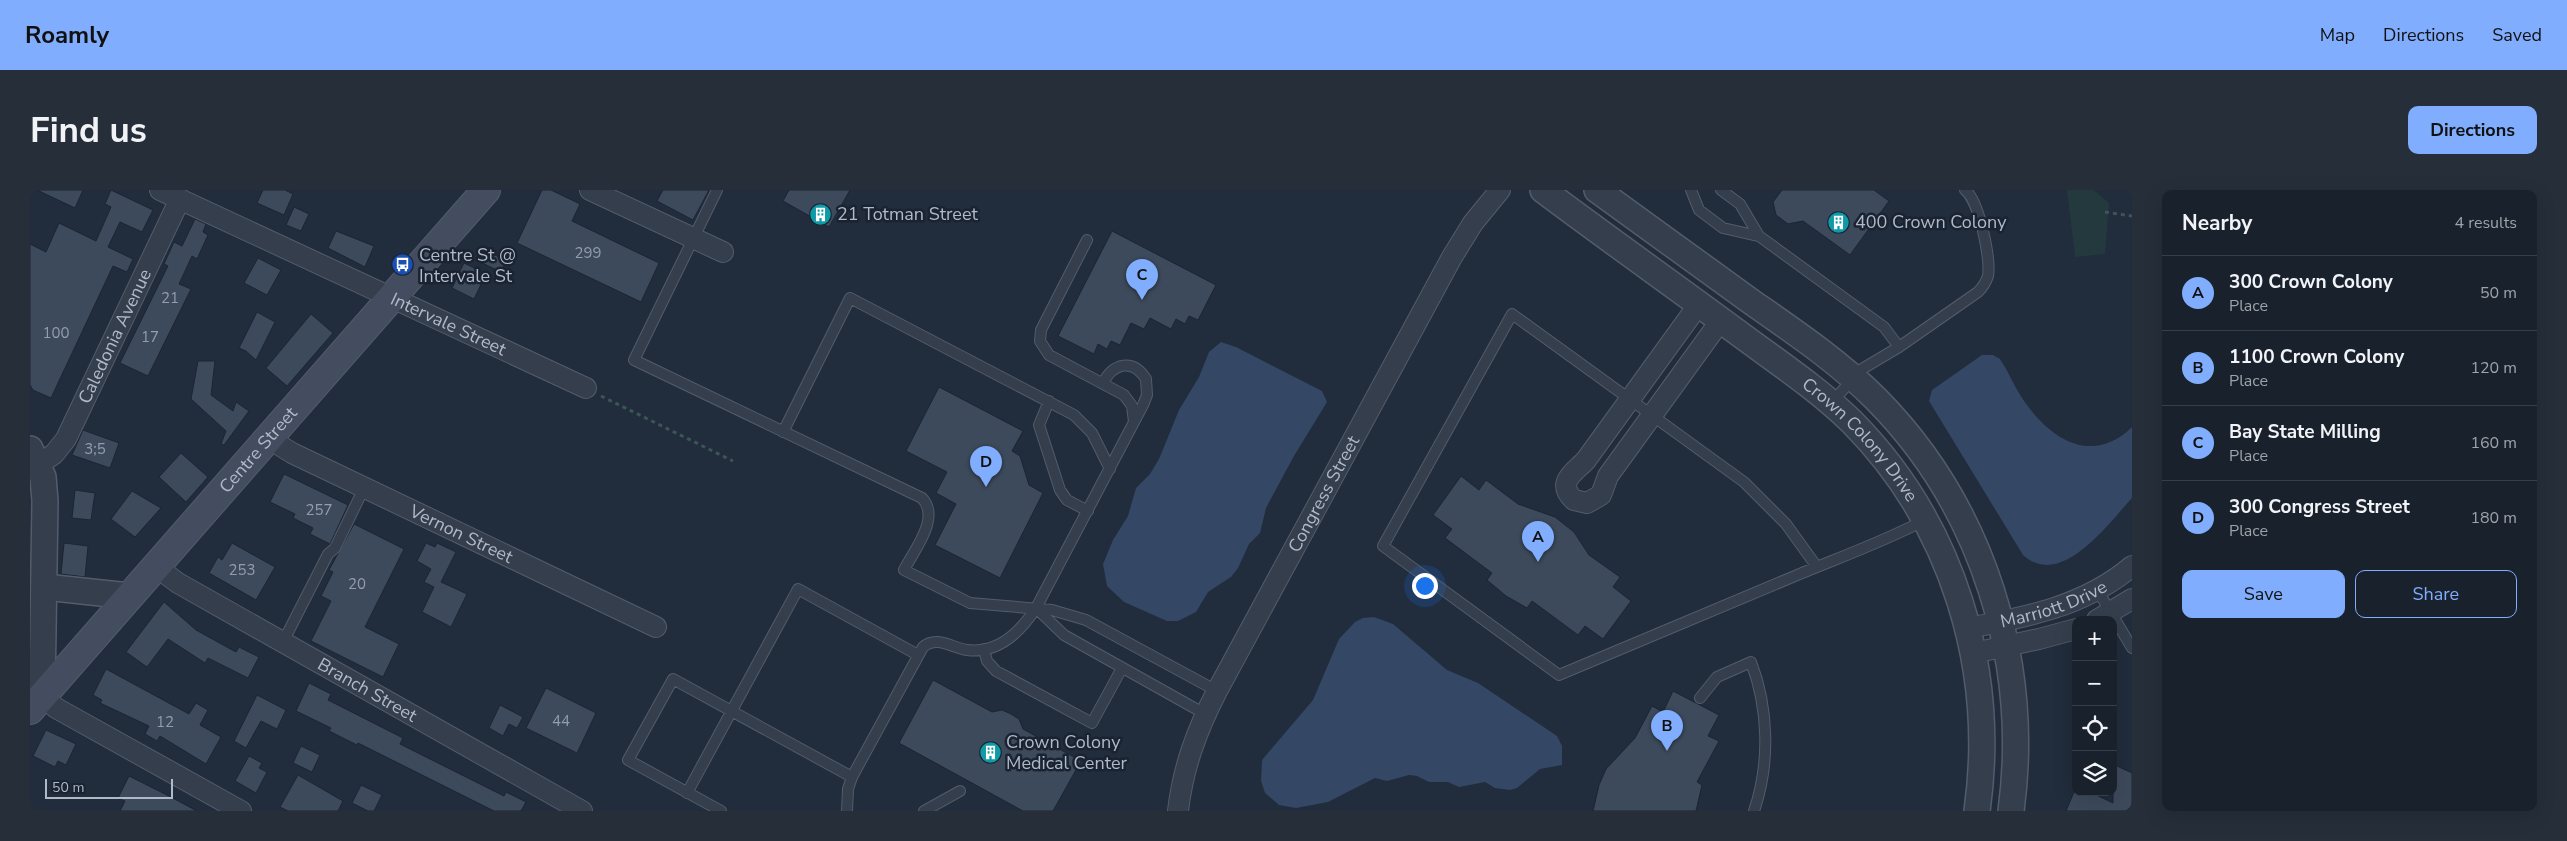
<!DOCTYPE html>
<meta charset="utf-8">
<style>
:root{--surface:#19212d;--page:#262e39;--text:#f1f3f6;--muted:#9fa3aa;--line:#373e49;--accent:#80adfd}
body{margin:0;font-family:"Nunito Sans",sans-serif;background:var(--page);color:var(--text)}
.controls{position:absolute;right:15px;bottom:15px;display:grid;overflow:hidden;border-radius:10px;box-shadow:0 5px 20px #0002}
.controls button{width:45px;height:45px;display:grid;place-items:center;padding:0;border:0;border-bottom:1px solid var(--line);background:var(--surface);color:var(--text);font:25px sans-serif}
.scale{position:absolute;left:15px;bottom:12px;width:128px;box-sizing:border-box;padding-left:5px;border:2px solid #b0b9c8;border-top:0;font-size:14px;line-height:18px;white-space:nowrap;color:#b0b9c8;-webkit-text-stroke:4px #1a2331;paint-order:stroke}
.you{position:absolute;left:1394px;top:395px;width:18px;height:18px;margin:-12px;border:4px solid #fff;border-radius:50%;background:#1a73e8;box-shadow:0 0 0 8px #1a73e833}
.badge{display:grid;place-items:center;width:32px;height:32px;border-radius:50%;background:var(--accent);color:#111;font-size:16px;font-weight:700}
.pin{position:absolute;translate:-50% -41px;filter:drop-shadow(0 1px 2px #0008)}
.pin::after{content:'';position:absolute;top:26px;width:18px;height:15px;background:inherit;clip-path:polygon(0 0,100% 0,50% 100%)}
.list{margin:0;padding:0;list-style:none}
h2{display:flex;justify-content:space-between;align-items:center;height:65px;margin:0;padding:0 20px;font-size:21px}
h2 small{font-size:16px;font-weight:400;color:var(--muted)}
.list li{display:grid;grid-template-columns:32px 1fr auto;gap:15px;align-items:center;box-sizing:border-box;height:75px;padding:0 20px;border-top:1px solid var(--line)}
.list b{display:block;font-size:19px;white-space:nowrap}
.list p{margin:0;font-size:16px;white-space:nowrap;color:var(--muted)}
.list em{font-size:16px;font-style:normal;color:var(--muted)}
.actions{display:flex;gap:10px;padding:15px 20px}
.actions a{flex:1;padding:11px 0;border:1px solid var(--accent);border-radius:10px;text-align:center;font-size:18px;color:var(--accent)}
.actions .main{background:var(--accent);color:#111}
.icon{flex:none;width:28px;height:28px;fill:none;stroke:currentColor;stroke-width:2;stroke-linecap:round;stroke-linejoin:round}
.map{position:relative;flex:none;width:2102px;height:621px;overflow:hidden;border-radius:10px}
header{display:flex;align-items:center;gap:30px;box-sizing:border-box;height:70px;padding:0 25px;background:var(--accent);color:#111}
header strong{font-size:24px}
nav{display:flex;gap:28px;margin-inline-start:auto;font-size:18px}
.intro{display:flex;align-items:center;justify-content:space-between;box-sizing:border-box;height:120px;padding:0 30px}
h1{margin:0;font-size:35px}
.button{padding:12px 22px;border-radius:10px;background:var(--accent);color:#111;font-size:18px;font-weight:700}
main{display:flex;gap:30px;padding:0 30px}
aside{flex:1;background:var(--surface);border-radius:10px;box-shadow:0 5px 20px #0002}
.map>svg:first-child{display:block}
.green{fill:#23393d}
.water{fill:#344764}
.building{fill:#3d4a5b;stroke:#1c2533}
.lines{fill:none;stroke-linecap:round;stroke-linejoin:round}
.service-casing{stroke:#535c6a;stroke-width:12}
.minor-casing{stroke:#535c6a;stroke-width:22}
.tertiary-casing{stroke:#535c6a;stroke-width:28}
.secondary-casing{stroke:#535c6a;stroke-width:30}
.path{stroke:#3e5557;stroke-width:3;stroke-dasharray:4 4;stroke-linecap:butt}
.service{stroke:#353e4c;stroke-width:10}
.minor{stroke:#353e4c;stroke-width:20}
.tertiary{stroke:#353e4c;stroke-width:25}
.secondary{stroke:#434d5f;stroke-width:28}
.labels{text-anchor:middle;stroke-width:5;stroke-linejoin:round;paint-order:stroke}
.number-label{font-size:15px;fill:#939dad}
.poi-label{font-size:18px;fill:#b0b9c8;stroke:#1a2331;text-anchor:start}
.street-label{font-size:18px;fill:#b0b9c8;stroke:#1a2331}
</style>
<header>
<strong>Roamly</strong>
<nav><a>Map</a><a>Directions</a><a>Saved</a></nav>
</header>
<div class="intro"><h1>Find us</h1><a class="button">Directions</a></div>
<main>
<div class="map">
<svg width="2102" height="621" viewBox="0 0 2102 621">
<rect width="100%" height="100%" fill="#212c3c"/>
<path class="green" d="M2037,0H2064L2079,13L2075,64L2045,67Z"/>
<path class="water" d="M1191,152L1206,157L1292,201L1297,212L1264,266L1236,318L1230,343L1219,354L1208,378L1201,387L1178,402L1166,422L1148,431H1137L1094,412L1077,396L1073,374L1083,350L1098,326L1106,298L1120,284L1129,269L1149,220L1169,187L1179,162Z
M1952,165H1963L1970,169C1980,184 1986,201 1997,215C2024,252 2064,274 2102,237V308C2079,333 2031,400 1993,365L1899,211L1902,200Z
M1344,427L1363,434L1417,480L1448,493L1527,546L1532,556V575L1510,579L1487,598L1480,600L1465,598L1455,592L1429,597L1418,592H1399L1387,586L1379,585L1357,591L1345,588L1298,612L1266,618L1249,615L1235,603L1231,591L1232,570L1283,510L1309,449L1325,432L1333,428Z"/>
<path class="building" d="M7,0H53L45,18Z
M81,0L123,20L112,42L90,32L78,57L103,69L97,82L83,76L21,208L3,200L0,195V54L16,62L29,33L66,51L81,17L75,14Z
M233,0H255L263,4L254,25L227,13Z
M512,0H521L550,14L542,31L629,73L611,112L487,53Z
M633,0H679L663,30L627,11Z
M759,0H820L799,37L753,11Z
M1752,0H1844L1859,11L1820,65L1773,31L1758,34L1746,25L1743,12Z
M264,17L279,24L271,41L256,35Z
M165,29L176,34L173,42L178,45L167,69L162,66L149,94L161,99L118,186L90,173L138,76L134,74L144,52L152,56Z
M306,41L344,56L335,77L298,58Z
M1082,41L1186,95L1168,130L1159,126L1155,134L1146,129L1141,139L1120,128L1114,139L1101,133L1090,155L1081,151L1077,159L1068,154L1064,164L1028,146Z
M454,60L476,70L471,82L448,71Z
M228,68L251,80L237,105L214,93Z
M434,73L456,84L444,109L422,98Z
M227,122L245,132L226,170L216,161L209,158Z
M281,124L303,143L257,196L236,178Z
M168,171H185L181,205L203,221L206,212L219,221L194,255L191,254L196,241L161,209Z
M909,197L993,241L982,261L990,266L999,295L1013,303L970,388L905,355L926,314L906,303L917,282L876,261Z
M53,240L89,253L80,278L42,265Z
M151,263L178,287L156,312L129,287Z
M254,284L318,315L300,354L280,344L283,338L263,328L265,324L240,312Z
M1431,286L1449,300L1456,290L1488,314L1525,327L1544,342L1559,365L1590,387L1583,397L1601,411L1573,449L1555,436L1548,445L1502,411L1497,418L1476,406L1457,390L1462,383L1415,348L1422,339L1403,325Z
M45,300L65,303L61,330L42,328Z
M102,301L131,318L105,347L81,329Z
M324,334L374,359L335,437L369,454L353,487L281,451L301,411L291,406L303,382L299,380Z
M34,353L58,356L55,387L31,384Z
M202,353L245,377L226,410L179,383L188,367L192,370Z
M396,353L405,357L407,353L426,362L411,392L437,404L421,437L392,422L404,397L394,392L401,379L387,371Z
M134,412L166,440L206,462L209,457L229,467L218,488L178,468L175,473L138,449L117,477L96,462Z
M76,479L159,524L166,513L178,520L170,535L191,547L176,574L130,546L127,551L115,544L119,536L70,513L72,510L63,505Z
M903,490L962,522L972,520L981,524L989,529L993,539L1051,571L1023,621H993L869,553Z
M279,493L301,504L298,510L373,548L370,554L474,606L476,602L496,612L491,621H464L328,553L327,555L299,541L301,538L266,521Z
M516,498L566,523L547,563L496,538Z
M1643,501L1689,525L1678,546L1689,551L1667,592L1672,595L1666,621H1563L1569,595L1576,579L1605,548L1622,516L1633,522Z
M227,505L256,520L247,539L231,531L216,558L204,551Z
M470,515L493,527L487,538L479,534L473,546L459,538Z
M16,540L46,554L36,575L28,571L25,577L3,566Z
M271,556L290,565L282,582L263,573Z
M219,566L232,573L229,578L237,582L226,603L205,591Z
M2087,576L2102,583V621H2036L2044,602H2060L2083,613V584Z
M268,585L313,611L308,621H258L250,617Z
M99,586L139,606L167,621H90L95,611L88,608Z
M331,595L352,605L344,621H338L322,613Z"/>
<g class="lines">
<defs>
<path id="service" d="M687,0L604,170L892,308C911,328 884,360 874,380L940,413L1022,420L1056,430L1187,501
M1661,0L1669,20L1693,38L1728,46
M1691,0L1710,14L1729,46L1854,137L1869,157L1832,179L1801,213
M1057,50L1011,140L1010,151L1019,165L1094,205L1102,216L1104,232
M1869,157L1948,102C1952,98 1956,92 1958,86C1961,69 1949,10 1935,0
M1019,211L1009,235L1030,300L1037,310L1058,321
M753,242L820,108L1044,225L1062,243L1080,279
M1787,377L1756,334L1714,292L1482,124L1353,356L1529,485C1608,452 1686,419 1765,386C1808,368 1853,352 1895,330
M2068,401L2102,458
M1006,418L1034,445L1175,524
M253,452L298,364L305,358L334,298
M954,459L957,471L966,481L1062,533L1092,478
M1670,508L1687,487L1721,472C1739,519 1740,574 1724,621
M657,603L768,399L888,465
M691,621L598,570L643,489L822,587
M817,621L818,599L822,587L893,457C907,445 922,458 937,460C968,464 991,441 1006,418L1113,215L1117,205L1116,189C1103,168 1083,173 1073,193
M894,621L930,601"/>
<g id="minor">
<path id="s1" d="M130,0L556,198"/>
<path d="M560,0L693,62"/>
<path d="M1669,114L1556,270C1545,282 1525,292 1544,310L1557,313L1571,305L1578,286L1691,130"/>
<path id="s2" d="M238,248L262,263L626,437"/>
<path id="s3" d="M9,274L24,264L36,249L150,9"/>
<path id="s4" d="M125,376L148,393L552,621"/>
<path d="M2067,430L2102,409"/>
<path id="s5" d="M1938,438C1997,427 2055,416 2102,376"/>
<path d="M1944,463L2009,449L2046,439"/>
<path d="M12,505L26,518L211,621"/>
<path id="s6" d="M1148,621C1153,577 1167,540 1187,501L1422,67L1443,33L1470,0"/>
</g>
<g id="tertiary">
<path id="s7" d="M1513,0C1577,48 1642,94 1707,142C1746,171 1787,198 1822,232C1923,334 1967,479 1947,621"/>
<path d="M1567,0C1619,38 1671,75 1723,113C1766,143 1809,172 1846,209C1953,317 2001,472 1981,621"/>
<path d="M0,259L13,287L15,311L12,505"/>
<path d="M15,397L99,406"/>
</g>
<g id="secondary">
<path id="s8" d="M0,520L456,0"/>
</g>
</defs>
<use href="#service" class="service-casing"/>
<use href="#minor" class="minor-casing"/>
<use href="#tertiary" class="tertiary-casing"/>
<use href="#secondary" class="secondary-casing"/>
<path class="path" d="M2075,22L2102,26
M571,206L703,271"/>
<use href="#service" class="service"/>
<use href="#minor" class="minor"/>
<use href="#tertiary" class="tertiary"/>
<use href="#secondary" class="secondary"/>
</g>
<defs>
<symbol id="building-disc" viewBox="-11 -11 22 22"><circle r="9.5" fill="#0f9aa8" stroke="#1a2331"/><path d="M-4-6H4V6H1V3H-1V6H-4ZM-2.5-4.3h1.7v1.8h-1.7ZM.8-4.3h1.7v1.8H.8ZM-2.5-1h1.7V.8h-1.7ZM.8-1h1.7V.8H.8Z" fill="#fff"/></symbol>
<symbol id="bus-disc" viewBox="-11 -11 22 22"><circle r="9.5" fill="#1a4fb4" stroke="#1a2331"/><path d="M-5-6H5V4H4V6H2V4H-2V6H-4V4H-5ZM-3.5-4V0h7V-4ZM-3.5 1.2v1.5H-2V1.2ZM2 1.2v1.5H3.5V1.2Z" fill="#fff"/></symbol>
</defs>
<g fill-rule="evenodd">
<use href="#building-disc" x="778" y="12" width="25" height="25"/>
<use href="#building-disc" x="1796" y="20" width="25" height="25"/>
<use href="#bus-disc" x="360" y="62" width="25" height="25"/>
<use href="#building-disc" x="948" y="550" width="25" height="25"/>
</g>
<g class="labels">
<g class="number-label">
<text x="558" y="68">299</text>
<text x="140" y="113">21</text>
<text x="26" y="148">100</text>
<text x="120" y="152">17</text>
<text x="65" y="264">3;5</text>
<text x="289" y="325">257</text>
<text x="212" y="385">253</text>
<text x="327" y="399">20</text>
<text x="531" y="536">44</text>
<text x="135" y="537">12</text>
</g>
<g class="poi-label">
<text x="807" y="30">21 Totman Street</text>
<text x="1825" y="38">400 Crown Colony</text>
<text x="389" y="71">Centre St @<tspan x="389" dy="21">Intervale St</tspan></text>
<text x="976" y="558">Crown Colony<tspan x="976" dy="21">Medical Center</tspan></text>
</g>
<g class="street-label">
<text dy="6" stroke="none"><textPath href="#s1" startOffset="318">Intervale Street</textPath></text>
<text dy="6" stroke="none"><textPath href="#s3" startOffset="151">Caledonia Avenue</textPath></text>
<text dy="6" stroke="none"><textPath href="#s7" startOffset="405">Crown Colony Drive</textPath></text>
<text dy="6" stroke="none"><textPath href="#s8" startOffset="346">Centre Street</textPath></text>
<text dy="6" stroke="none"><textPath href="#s6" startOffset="351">Congress Street</textPath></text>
<text dy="6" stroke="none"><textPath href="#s2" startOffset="216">Vernon Street</textPath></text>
<text dy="6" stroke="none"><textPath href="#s5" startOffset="89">Marriott Drive</textPath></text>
<text dy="6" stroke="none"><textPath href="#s4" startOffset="246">Branch Street</textPath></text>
</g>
</g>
</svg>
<div class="controls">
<button>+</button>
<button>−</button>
<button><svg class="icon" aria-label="locate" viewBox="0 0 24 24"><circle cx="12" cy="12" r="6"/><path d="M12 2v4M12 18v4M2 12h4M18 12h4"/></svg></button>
<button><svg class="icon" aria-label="layers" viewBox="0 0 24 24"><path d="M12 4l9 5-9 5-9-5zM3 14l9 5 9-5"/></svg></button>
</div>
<div class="scale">50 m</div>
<div class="you"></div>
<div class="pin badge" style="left:1508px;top:372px">A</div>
<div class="pin badge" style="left:1637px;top:561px">B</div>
<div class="pin badge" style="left:1112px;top:110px">C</div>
<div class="pin badge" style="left:956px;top:297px">D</div>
</div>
<aside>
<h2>Nearby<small>4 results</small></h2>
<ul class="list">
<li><span class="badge">A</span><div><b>300 Crown Colony</b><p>Place</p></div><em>50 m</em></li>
<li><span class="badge">B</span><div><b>1100 Crown Colony</b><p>Place</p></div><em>120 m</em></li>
<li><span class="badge">C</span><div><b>Bay State Milling</b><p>Place</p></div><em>160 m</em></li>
<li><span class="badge">D</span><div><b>300 Congress Street</b><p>Place</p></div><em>180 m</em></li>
</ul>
<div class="actions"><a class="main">Save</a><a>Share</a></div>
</aside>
</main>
